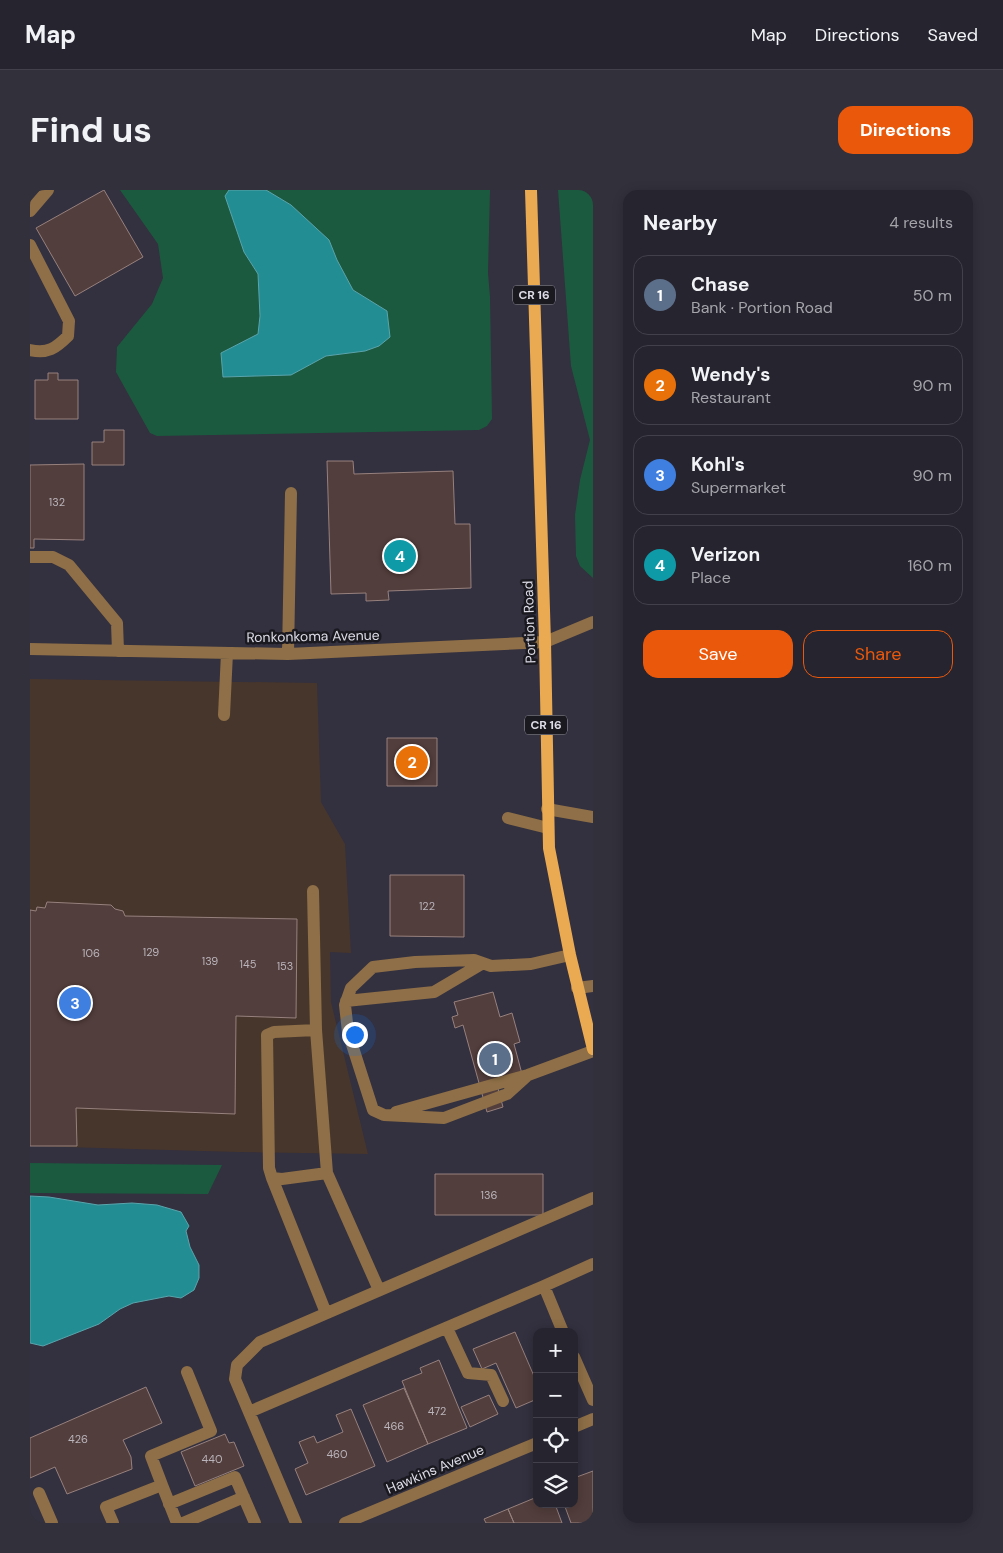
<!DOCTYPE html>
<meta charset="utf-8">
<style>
:root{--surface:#26242f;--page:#32303b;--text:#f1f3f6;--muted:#a4a4aa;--line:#42414b;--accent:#ea580c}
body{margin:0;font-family:"DM Sans",sans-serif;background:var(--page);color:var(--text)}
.controls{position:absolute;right:15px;bottom:15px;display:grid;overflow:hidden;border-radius:10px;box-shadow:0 2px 12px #0003}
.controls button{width:45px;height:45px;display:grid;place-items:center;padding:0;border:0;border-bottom:1px solid var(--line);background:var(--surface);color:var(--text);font:25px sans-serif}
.you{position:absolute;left:324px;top:844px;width:18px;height:18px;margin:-12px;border:4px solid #fff;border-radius:50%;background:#1a73e8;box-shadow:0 0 0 8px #1a73e833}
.badge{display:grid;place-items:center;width:32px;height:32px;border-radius:50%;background:var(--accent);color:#fff;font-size:16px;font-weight:700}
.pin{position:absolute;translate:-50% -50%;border:2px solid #fff;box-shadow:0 1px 5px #0006}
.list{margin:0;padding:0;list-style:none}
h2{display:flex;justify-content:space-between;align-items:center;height:65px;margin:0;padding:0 20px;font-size:21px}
h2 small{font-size:16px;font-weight:400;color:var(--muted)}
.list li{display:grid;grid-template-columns:32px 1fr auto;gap:15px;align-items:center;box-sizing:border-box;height:80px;margin:0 10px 10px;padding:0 10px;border:1px solid var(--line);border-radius:15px}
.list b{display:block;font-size:19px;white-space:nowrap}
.list p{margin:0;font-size:16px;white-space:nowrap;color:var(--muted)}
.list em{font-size:16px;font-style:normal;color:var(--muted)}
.actions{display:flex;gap:10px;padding:15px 20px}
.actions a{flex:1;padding:11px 0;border:1px solid var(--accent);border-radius:15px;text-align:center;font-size:18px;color:var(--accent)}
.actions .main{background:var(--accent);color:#fff}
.icon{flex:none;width:28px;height:28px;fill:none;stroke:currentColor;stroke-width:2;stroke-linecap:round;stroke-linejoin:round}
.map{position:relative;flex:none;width:563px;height:1333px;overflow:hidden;border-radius:15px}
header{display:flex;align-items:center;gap:30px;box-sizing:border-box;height:70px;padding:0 25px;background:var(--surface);border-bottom:1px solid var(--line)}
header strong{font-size:24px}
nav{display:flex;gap:28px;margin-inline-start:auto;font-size:18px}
.intro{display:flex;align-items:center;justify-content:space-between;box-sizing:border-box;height:120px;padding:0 30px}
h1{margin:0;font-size:35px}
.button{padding:12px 22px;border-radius:15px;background:var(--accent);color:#fff;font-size:18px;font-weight:700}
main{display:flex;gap:30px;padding:0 30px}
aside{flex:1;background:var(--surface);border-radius:15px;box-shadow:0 2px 12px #0003}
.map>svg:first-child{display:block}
.commercial{fill:#47362c}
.green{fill:#1b5a3e}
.water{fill:#228d93;stroke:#5aa5ac}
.building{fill:#523e3c;stroke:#97817e}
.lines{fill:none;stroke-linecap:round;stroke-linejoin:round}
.minor{stroke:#8e6f47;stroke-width:12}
.major{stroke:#eaaa51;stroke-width:12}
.labels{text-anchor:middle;stroke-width:5;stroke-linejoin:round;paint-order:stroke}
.number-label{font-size:11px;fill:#bab4bc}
.shield{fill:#1a1920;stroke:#a2a2ab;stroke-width:1}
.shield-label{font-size:12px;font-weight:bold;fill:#dddce6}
.street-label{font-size:14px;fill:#dddce6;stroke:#1a1920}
</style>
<header>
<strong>Map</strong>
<nav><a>Map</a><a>Directions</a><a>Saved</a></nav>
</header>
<div class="intro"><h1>Find us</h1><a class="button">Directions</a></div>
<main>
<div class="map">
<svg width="563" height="1333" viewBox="0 0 563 1333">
<rect width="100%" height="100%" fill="#33303f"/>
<path class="commercial" d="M0,489L287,493L291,612L315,654L321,763L300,762L301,812L338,964L207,962L0,956Z"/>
<path class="green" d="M90,0H199L195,6L214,62L228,84L230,126L228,144L191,163L194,187L261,185L296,166L335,161L349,156L359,147L357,121L323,100L307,70L299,50L261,15L236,0H460L458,83L460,107L462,229L457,236L449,240L127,246L120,243L86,182L87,157L122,114L133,88L128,54Z
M528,0H563V388L550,376L546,366L545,325L550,290L560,250L541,176Z
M0,973L192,975L178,1004L0,1003Z"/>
<path class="water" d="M199,0H236L261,15L299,50L307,70L323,100L357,121L360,147L349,156L335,161L296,166L261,185L193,187L191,163L228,144L230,126L228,84L214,62L195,6Z
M0,1006L19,1007L68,1015L102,1013L127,1015L151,1022L159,1036L156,1041L160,1057L169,1075V1088L164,1100L151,1108L139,1106L103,1113L90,1119L69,1134L13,1156L0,1153Z"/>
<path class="building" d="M74,0L113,67L45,106L6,38Z
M18,183H28V190H48V229H5V190H18Z
M74,240H94V275H62V252H74Z
M297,271H323L324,284L423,281L425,334H440L441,398L358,401L359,410L336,411V403L301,404Z
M54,274V350L4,349V358H0V275Z
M357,548H407V596H357Z
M360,685H434V747L360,746Z
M17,712L81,715L85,719L93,721L95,726L267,729L266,828L206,826L205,924L46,918L47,956H0V720L6,721L7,717L15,718Z
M463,802L470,827L482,823L490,852L484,854L492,884L466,891L473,917L457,922L433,835L425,838L422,827L428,825L424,812Z
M405,984H513V1025H405Z
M485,1142L507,1193V1209L486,1218L466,1173L452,1179L443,1159Z
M409,1170L437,1238L398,1254L372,1191L392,1183L390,1178Z
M116,1197L132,1233L93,1250L101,1267L102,1279L37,1304L25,1277L0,1288V1248Z
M374,1198L398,1254L357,1272L333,1215Z
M459,1205L468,1224L440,1237L431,1217Z
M321,1219L345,1276L276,1305L265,1279L278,1273L269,1252L284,1246L287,1253L313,1242L306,1225Z
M195,1244L199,1253L204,1252L214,1276L165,1296L151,1262Z
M563,1281V1333H541L534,1314H544V1288Z
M507,1307V1314H525L532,1333H484L478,1319Z
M478,1319L484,1333H456L454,1329Z"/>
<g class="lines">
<path class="minor" d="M0,21L18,0
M0,55L39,131L38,146C26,158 18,164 0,160
M0,367H23L39,375L87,433L88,461
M0,459L258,464L515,452L563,432
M258,464L261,303
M194,525L197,463
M517,619L563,627
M478,628L518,638
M283,701L286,840L297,983L349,1100
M547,798L563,796
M316,811L404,802L453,773
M286,840L244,842L237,845L239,978L242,988L252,989L297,983
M498,885L477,904L414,928L354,925L343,920L318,842L315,815L321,798L343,777L385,772L444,770L461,776L501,774L540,765
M366,922L498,885L563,861
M242,988L296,1123
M417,1138L438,1183L461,1185L473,1211
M533,1142L514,1096L563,1074
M544,1167L563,1210
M219,1222L514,1096
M544,1237L563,1229
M132,1295L121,1266L181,1241L157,1182
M9,1303L22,1333
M139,1314L205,1287L225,1333
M83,1333L76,1317L132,1295L147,1333
M153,1333L214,1307
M266,1333L205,1189L207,1175L230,1152L563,1008
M315,1333L507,1253"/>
<path class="major" d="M501,0L515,452L519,658L540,765L563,859"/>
</g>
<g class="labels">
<g class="number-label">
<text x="27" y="316">132</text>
<text x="397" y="720">122</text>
<text x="121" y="766">129</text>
<text x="61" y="767">106</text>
<text x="180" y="775">139</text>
<text x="218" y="778">145</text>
<text x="255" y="780">153</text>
<text x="459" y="1009">136</text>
<text x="407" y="1225">472</text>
<text x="364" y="1240">466</text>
<text x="48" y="1253">426</text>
<text x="307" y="1268">460</text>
<text x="182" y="1273">440</text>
</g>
<g class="shield">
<rect x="483" y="95.5" width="42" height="19" rx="4"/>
<rect x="495" y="525.5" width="42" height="19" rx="4"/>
</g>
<g class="shield-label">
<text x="504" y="109">CR 16</text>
<text x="516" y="539">CR 16</text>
</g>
<g class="street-label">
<text transform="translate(499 432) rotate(-92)" y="5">Portion Road</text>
<text transform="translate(283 446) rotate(-1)" y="5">Ronkonkoma Avenue</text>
<text transform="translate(405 1279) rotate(-23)" y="5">Hawkins Avenue</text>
</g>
</g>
</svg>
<div class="controls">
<button>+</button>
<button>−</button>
<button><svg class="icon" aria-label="locate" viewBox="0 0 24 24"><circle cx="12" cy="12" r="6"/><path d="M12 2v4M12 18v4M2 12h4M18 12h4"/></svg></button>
<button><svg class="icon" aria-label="layers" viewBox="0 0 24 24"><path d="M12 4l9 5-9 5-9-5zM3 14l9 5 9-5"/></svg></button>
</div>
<div class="you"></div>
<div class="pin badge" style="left:465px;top:869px;background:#5c6f8a">1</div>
<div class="pin badge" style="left:382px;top:572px;background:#e8710a">2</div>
<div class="pin badge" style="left:45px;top:813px;background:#3f7fe0">3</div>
<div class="pin badge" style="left:370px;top:366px;background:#0f9aa8">4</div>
</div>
<aside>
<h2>Nearby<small>4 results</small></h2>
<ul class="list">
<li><span class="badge" style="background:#5c6f8a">1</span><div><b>Chase</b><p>Bank · Portion Road</p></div><em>50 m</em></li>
<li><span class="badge" style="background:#e8710a">2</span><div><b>Wendy's</b><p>Restaurant</p></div><em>90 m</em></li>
<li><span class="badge" style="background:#3f7fe0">3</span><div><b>Kohl's</b><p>Supermarket</p></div><em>90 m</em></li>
<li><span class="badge" style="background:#0f9aa8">4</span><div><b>Verizon</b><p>Place</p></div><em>160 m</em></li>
</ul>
<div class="actions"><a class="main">Save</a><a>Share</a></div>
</aside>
</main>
